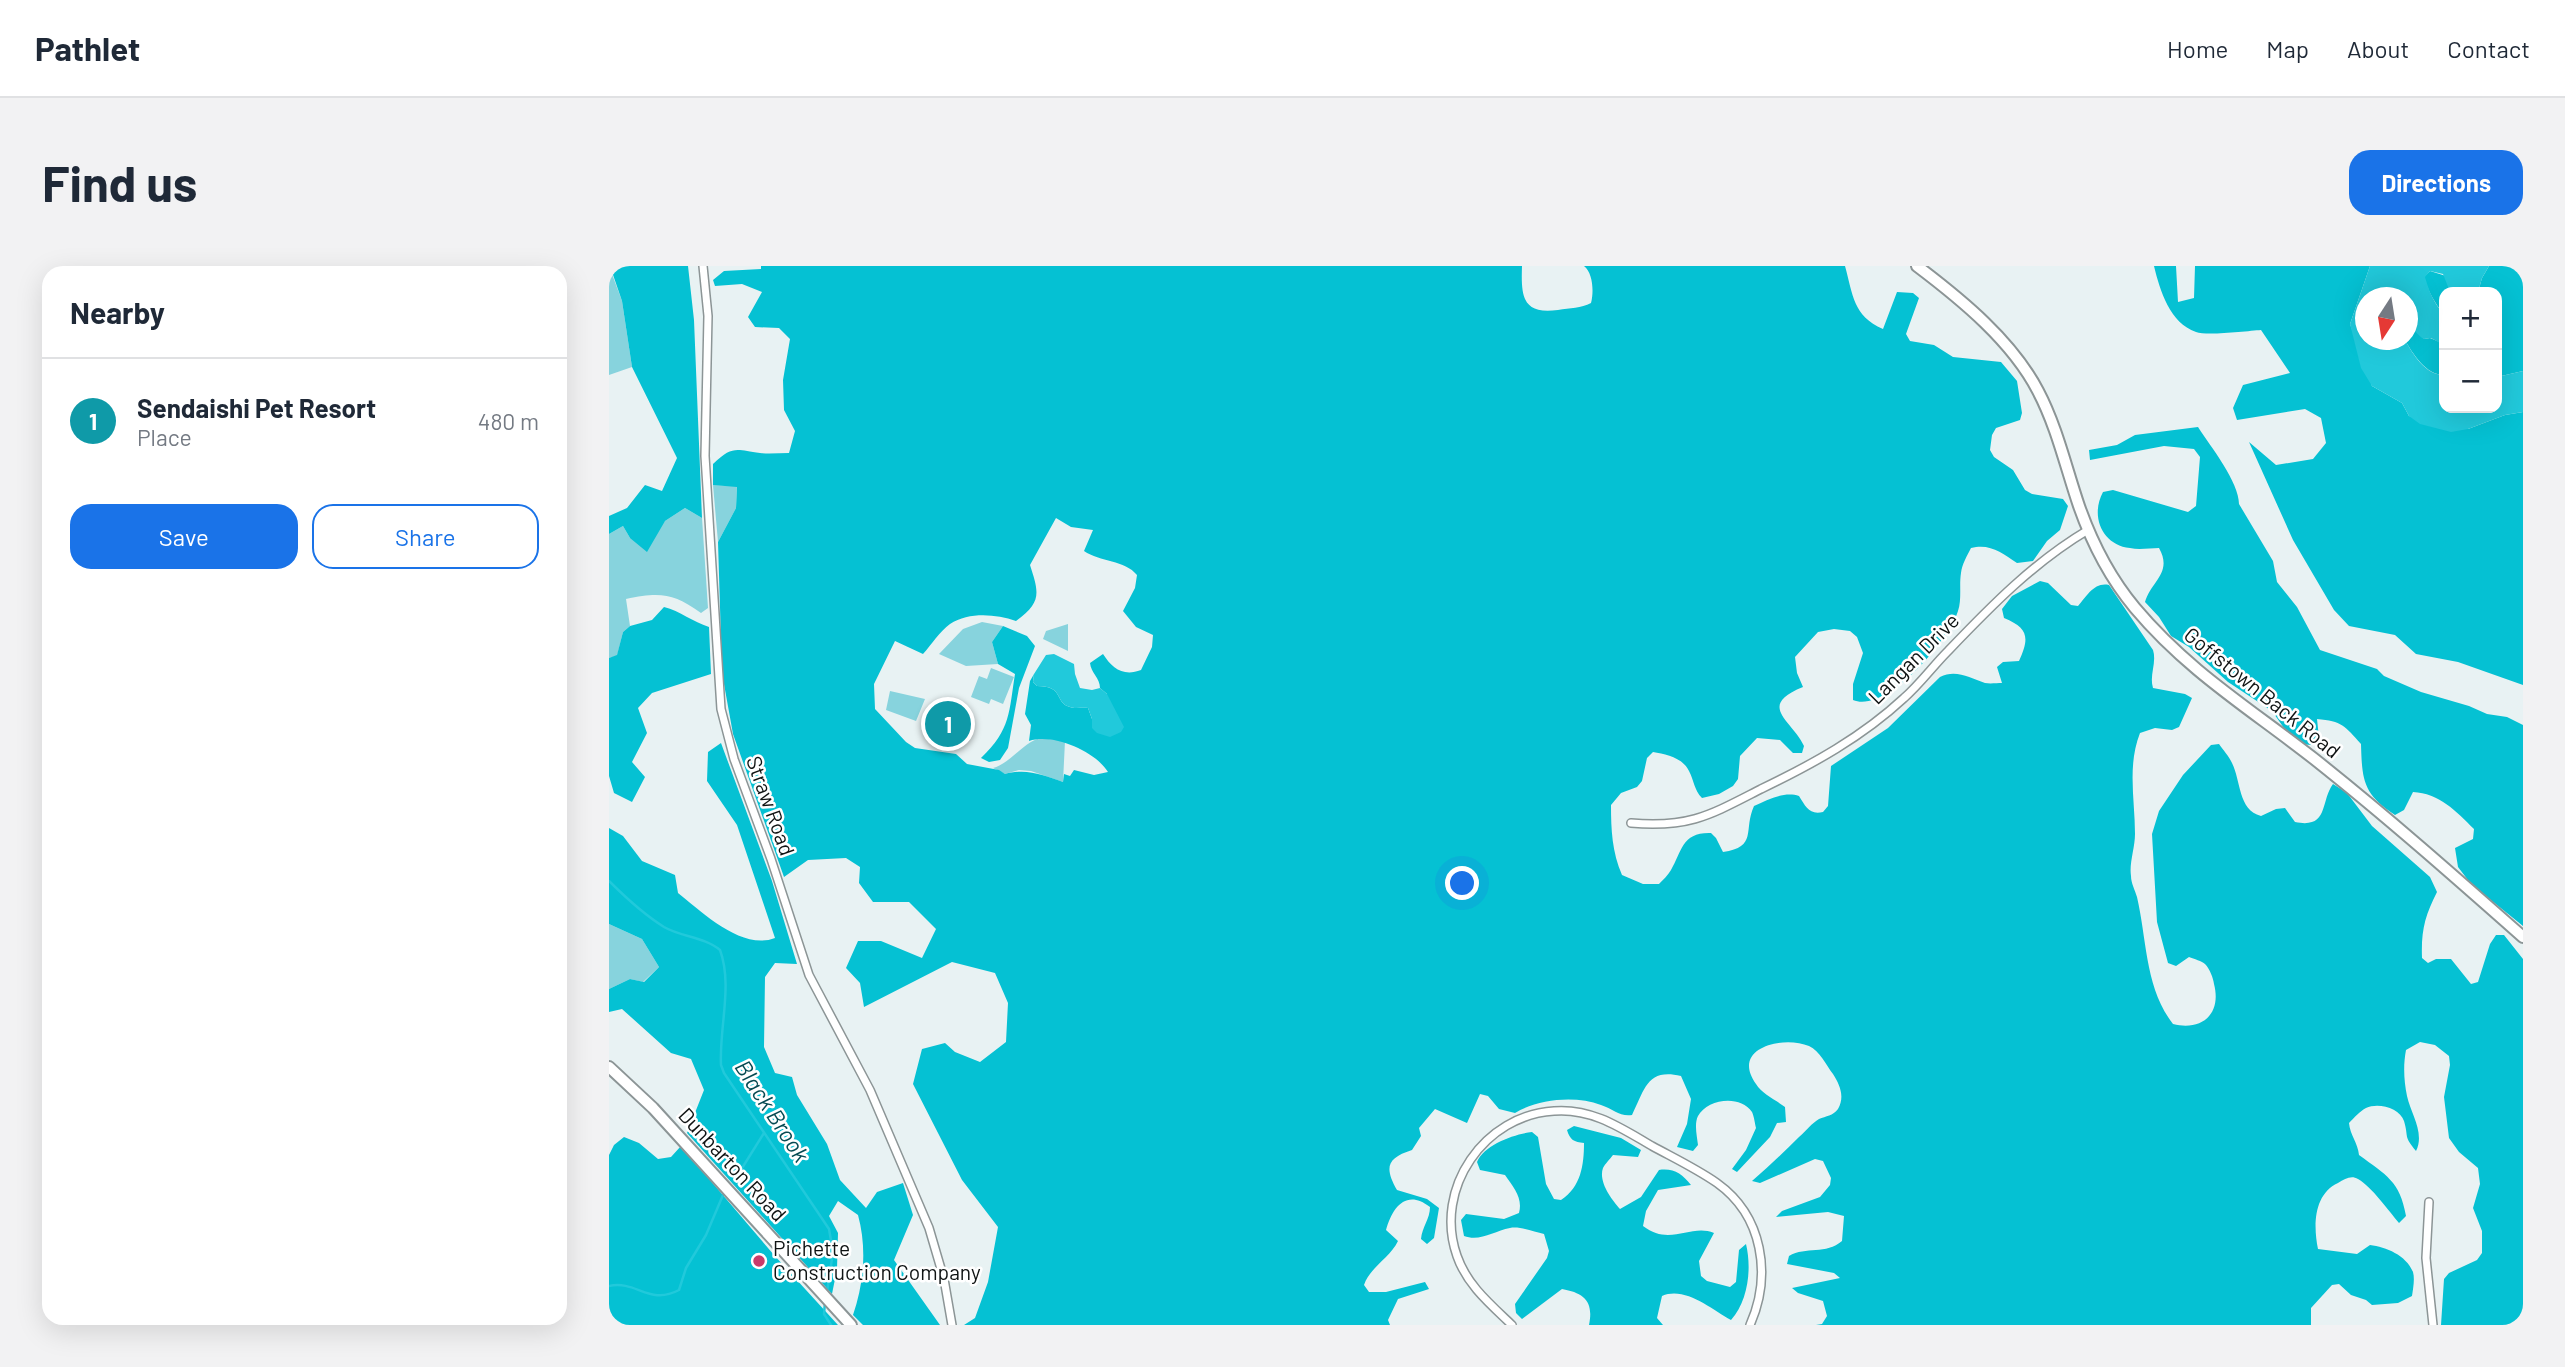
<!DOCTYPE html>
<meta charset="utf-8">
<style>
:root{--surface:#fff;--page:#f2f2f3;--text:#1f2937;--muted:#747a83;--line:#e0e1e3;--accent:#1a73e8}
body{margin:0;font-family:Barlow,sans-serif;background:var(--page);color:var(--text)}
.controls{position:absolute;right:21px;top:21px;display:grid;overflow:hidden;border-radius:14px;box-shadow:0 7px 28px #0002}
.controls button{width:63px;height:63px;display:grid;place-items:center;padding:0;border:0;border-bottom:2px solid var(--line);background:var(--surface);color:var(--text);font:35px sans-serif}
.compass{position:absolute;left:1746px;top:21px;width:63px;height:63px;border-radius:50%;background:var(--surface);box-shadow:0 7px 28px #0002;rotate:192deg}
.you{position:absolute;left:854px;top:618px;width:24px;height:24px;margin:-18px;border:5px solid #fff;border-radius:50%;background:#1a73e8;box-shadow:0 0 0 10px #1a73e833}
.badge{display:grid;place-items:center;width:46px;height:46px;border-radius:50%;background:var(--accent);color:#fff;font-size:23px;font-weight:700}
.pin{position:absolute;translate:-50% -50%;border:4px solid #fff;box-shadow:0 2px 7px #0006}
.list{margin:0;padding:0;list-style:none}
h2{display:flex;justify-content:space-between;align-items:center;height:91px;margin:0;padding:0 28px;font-size:30px}
h2 small{font-size:23px;font-weight:400;color:var(--muted)}
.list li{display:grid;grid-template-columns:46px 1fr auto;gap:21px;align-items:center;box-sizing:border-box;height:126px;padding:0 28px;border-top:2px solid var(--line)}
.list b{display:block;font-size:26px;white-space:nowrap}
.list p{margin:0;font-size:23px;white-space:nowrap;color:var(--muted)}
.list em{font-size:23px;font-style:normal;color:var(--muted)}
.actions{display:flex;gap:14px;padding:21px 28px}
.actions a{flex:1;padding:16px 0;border:2px solid var(--accent);border-radius:21px;text-align:center;font-size:24px;color:var(--accent)}
.actions .main{background:var(--accent);color:#fff}
.map{position:relative;flex:none;width:1914px;height:1059px;overflow:hidden;border-radius:21px}
header{display:flex;align-items:center;gap:42px;box-sizing:border-box;height:98px;padding:0 35px;background:var(--surface);border-bottom:2px solid var(--line)}
header strong{font-size:33px}
nav{display:flex;gap:38px;margin-inline-start:auto;font-size:24px}
.intro{display:flex;align-items:center;justify-content:space-between;box-sizing:border-box;height:168px;padding:0 42px}
h1{margin:0;font-size:49px}
.button{padding:18px 32px;border-radius:21px;background:var(--accent);color:#fff;font-size:24px;font-weight:700}
main{display:flex;gap:42px;padding:0 42px}
aside{flex:1;background:var(--surface);border-radius:21px;box-shadow:0 7px 28px #0002}
.map>svg:first-child{display:block}
.green{fill:#87d3dd}
.forest{fill:#05c1d3;fill-rule:evenodd}
.water{fill:#21c9db}
.lines{fill:none;stroke-linecap:round;stroke-linejoin:round}
.stream{stroke:#21c9db;stroke-width:2.5}
.street-casing{stroke:#8c9596;stroke-width:10}
.secondary-casing{stroke:#8c9596;stroke-width:14}
.street{stroke:#fff;stroke-width:7}
.secondary{stroke:#fff;stroke-width:10}
.poi-dot{fill:#c83b6a;stroke:#fff;stroke-width:2.5}
.labels{text-anchor:middle;stroke-width:5;stroke-linejoin:round;paint-order:stroke}
.street-label{font-size:21px;fill:#0f1313;stroke:#fff}
.poi-label{font-size:21px;fill:#0f1313;stroke:#fff;text-anchor:start}
.water-label{font-size:23px;font-style:italic;fill:#064b53;stroke:#fff}
</style>
<header>
<strong>Pathlet</strong>
<nav><a>Home</a><a>Map</a><a>About</a><a>Contact</a></nav>
</header>
<div class="intro"><h1>Find us</h1><a class="button">Directions</a></div>
<main>
<aside>
<h2>Nearby<small></small></h2>
<ul class="list">
<li><span class="badge" style="background:#0f9aa8">1</span><div><b>Sendaishi Pet Resort</b><p>Place</p></div><em>480 m</em></li>
</ul>
<div class="actions"><a class="main">Save</a><a>Share</a></div>
</aside>
<div class="map">
<svg width="1914" height="1059" viewBox="0 0 1914 1059">
<rect width="100%" height="100%" fill="#e8f2f3"/>
<path class="green" d="M0,0L13,35L23,101L0,109Z
M104,219L128,220L127,242L109,276Z
M76,242L93,252L99,342L92,347C64,327 51,326 17,333L21,360L14,366L8,390L0,392V268L14,260L21,272L56,255Z
M373,356L394,360L383,376L389,398L357,400L330,388L354,363Z
M459,358V385L434,373L437,365Z
M382,402L405,411L394,438L382,433L380,438L362,431L370,410L378,413Z
M281,425L316,433L307,455L277,444Z
M431,472L456,475L454,516L422,505L410,504L396,508L384,502C402,497 412,478 431,472Z
M0,658L33,673L50,701L34,716L21,713L0,723Z"/>
<path class="forest" d="M1,0H79L85,54L93,252L76,242L56,255L38,286L21,272L14,260L0,268V250L18,242L36,219L53,225L68,192L23,101L13,35Z
M152,0H913C912,30 913,49 949,44C961,42 972,42 982,37C985,26 984,7 975,0H1236C1244,29 1244,50 1274,63L1288,26L1304,27L1310,32L1297,68L1301,75L1325,79L1344,91L1392,96L1408,115L1413,147L1411,154L1387,162L1383,169L1381,184L1385,191L1404,204L1416,224L1423,228L1454,233L1459,240L1451,264L1438,275L1424,295L1408,297C1393,287 1381,277 1362,282C1358,290 1353,298 1352,307C1350,319 1353,333 1349,345C1340,374 1277,448 1244,434V418L1254,387L1248,371L1241,365L1225,363L1209,366L1186,391L1188,407L1194,421C1147,440 1183,454 1195,480L1193,487H1184L1171,474L1148,472L1131,490L1129,513L1124,520L1110,528L1093,532C1085,524 1085,514 1080,505C1074,492 1057,488 1044,486L1038,492L1033,515L1028,521L1012,527L1002,539C1002,564 1003,586 1013,609L1034,618H1050C1054,614 1059,609 1062,604C1073,585 1073,566 1102,567L1107,572L1114,586C1149,581 1134,564 1145,540C1159,534 1175,525 1190,530C1197,541 1200,549 1214,546L1219,540L1222,500L1279,462L1331,411C1347,403 1361,412 1376,417C1381,418 1388,417 1393,417L1388,401L1394,396L1410,395C1421,371 1419,362 1395,352L1393,343L1403,330L1431,315L1439,317L1462,339L1469,340C1478,330 1485,316 1500,319L1544,384C1548,397 1540,409 1544,422L1576,428L1583,432L1570,461L1563,464L1546,462L1531,467C1518,500 1526,534 1526,568C1526,582 1520,597 1522,610C1522,617 1526,624 1528,631C1538,674 1536,722 1564,758C1592,765 1613,749 1605,718C1604,712 1601,703 1596,698C1593,695 1585,693 1580,691L1567,700L1559,697L1548,656L1543,568L1550,545L1574,509L1602,479L1610,478C1614,484 1620,490 1623,497C1632,515 1629,544 1652,550L1667,543L1676,542L1686,556C1720,563 1711,536 1724,518L1738,527L1763,560L1821,611L1828,626C1816,650 1812,664 1813,692L1819,697L1827,693H1842L1862,718L1869,716L1881,678L1887,669H1895L1914,693V1059H1832L1835,1013L1840,1007L1868,994L1873,987V965L1864,942L1871,918L1869,902L1850,886L1840,872L1835,831L1841,799L1840,790L1826,779L1811,776L1797,784C1794,800 1795,815 1798,830C1802,848 1816,867 1807,885C1794,869 1800,872 1795,855C1791,842 1769,836 1757,842C1751,845 1745,852 1740,857C1741,869 1749,877 1750,889C1777,909 1791,915 1797,950L1790,957C1780,945 1762,920 1749,913C1742,909 1736,913 1729,917C1705,928 1704,959 1709,983L1748,988L1761,979C1777,981 1797,989 1804,1006C1806,1013 1804,1023 1803,1030L1789,1037L1763,1039L1757,1034L1742,1029L1730,1018L1723,1019L1702,1042V1059H1207L1213,1058L1218,1050L1214,1035L1189,1027L1183,1022L1231,1012L1225,1007L1178,998L1180,990C1197,980 1217,989 1233,975L1235,950L1219,946L1167,951L1173,945L1211,931L1221,919L1222,912L1214,895L1206,893L1151,917L1143,915C1159,901 1175,886 1190,871C1197,865 1203,857 1210,853C1217,850 1224,850 1229,843C1236,831 1231,819 1224,808C1217,799 1211,785 1200,780C1174,769 1121,782 1147,818C1153,828 1167,834 1176,841L1177,856L1168,857L1161,871L1128,906L1123,903L1137,884L1147,862C1146,858 1145,850 1143,846C1131,828 1098,833 1089,850C1085,858 1088,870 1089,879L1084,885L1068,881L1078,858L1082,833L1072,810C1038,802 1036,823 1023,849C1011,851 1004,843 992,839C966,829 929,833 906,847L890,843L879,830L871,828L858,857L826,843L810,862L812,870L803,884C778,892 775,901 788,924L818,933L830,942L825,972L818,978L812,973C813,961 821,953 821,941C797,922 783,942 777,964L789,975C781,992 761,1001 755,1019L760,1026H777L816,1016L820,1023L789,1033L779,1054L781,1059H355L366,1052L379,1016L389,961L353,914L304,818L313,783L336,777L346,786L371,796L397,776L399,737L386,707L343,696L255,741L251,717L237,702L249,675H272L313,692L327,663L300,636H264L250,617L251,601L237,592L199,594L175,611L124,468L113,407L109,276L127,242L128,221L104,219V198C124,179 127,184 151,187C160,188 170,187 180,187L186,165L175,144L174,114L181,73L170,62L146,61L139,51L153,26L133,18L106,20L104,14L115,5L152,3ZM447,252L462,261L484,264L475,285C491,296 516,294 528,309L526,322L514,345L527,361L544,369L543,381L532,404C514,411 503,402 494,388L481,397C482,407 491,412 491,422L498,428L483,453L479,442C474,441 466,443 461,441C445,437 456,420 428,420L424,416L425,408L421,415L416,448L422,459L420,475C444,467 486,485 499,506L485,509L465,504L461,510L455,508L454,516C434,509 418,502 396,508L390,504L358,498L347,488L306,482L297,476L266,443L265,418L286,375L314,388C322,379 331,365 341,358C360,346 386,348 407,355C433,336 430,327 421,299Z
M1545,0H1567L1569,36L1585,32L1586,0H1761L1741,58L1763,120L1793,137L1800,150L1859,163L1896,149L1914,146V419L1849,396L1807,388L1786,369L1740,360L1725,344L1684,274L1640,176L1667,199L1704,193L1717,177L1712,152L1696,143L1628,154L1624,142L1634,119L1681,107L1652,64C1638,65 1598,70 1587,66C1561,57 1551,25 1545,0Z
M1880,0H1914V105L1888,111V71L1893,69L1888,65V26H1869L1873,12Z
M1821,5L1837,10L1841,26H1835V48C1826,38 1819,25 1815,11Z
M1799,45L1815,73L1821,72L1833,77L1831,69L1835,67V109C1817,109 1804,88 1796,74H1798Z
M1589,161C1602,181 1630,216 1630,238L1664,295L1668,316L1688,341L1711,384L1768,403L1775,410L1812,426L1860,440L1878,448L1898,451L1914,459V660L1862,618L1849,601L1846,582L1864,573L1865,563C1847,545 1830,527 1804,526L1795,544L1786,549C1754,528 1753,514 1752,478C1736,460 1733,455 1708,453L1710,472L1702,479L1692,478L1682,472L1663,445L1619,416L1580,381L1562,370L1550,351L1536,336C1542,315 1564,307 1550,282C1541,282 1530,284 1521,282C1493,279 1481,250 1494,226L1504,224L1579,246L1587,240L1591,191L1585,183L1555,180L1481,194L1480,184L1508,179L1526,169Z
M55,341C71,345 84,356 100,361L102,408L43,427L29,442L38,467L23,496L36,511L23,536L5,527L0,510V392L8,389L14,366L21,360L43,354Z
M394,360L418,370L426,380L410,422L399,482L391,494L380,496L372,492C402,464 400,445 406,408L389,398L383,376Z
M112,477L163,615L188,698L166,697L156,711L155,781L166,807L183,811L188,829L218,878L231,914L257,942L268,926L294,917L304,949L285,994L331,1059H254L244,1049C255,1017 258,982 249,949L229,935L220,950L229,967L228,1003L223,1028L78,867L95,824L82,793L62,787L13,743L0,746V723L21,713L35,716L50,701L33,673L0,658V562L14,570L33,595L66,609L69,627C93,646 133,685 166,672L128,559L98,515L99,486Z
M965,860L1012,872L1032,884L1029,891L1004,889C1001,893 996,898 994,902C989,916 1003,934 1011,943L1032,931L1050,904C1065,902 1073,908 1082,919L1049,924L1037,945L1034,960C1061,981 1082,957 1105,967L1090,995L1092,1010L1098,1015L1121,1021L1127,1016L1130,984L1137,978C1143,1003 1139,1035 1122,1054C1102,1043 1076,1020 1053,1030L1048,1052L1054,1059H980C985,1035 975,1027 953,1023L913,1053L907,1047L906,1038L938,992L940,985L935,968C925,966 911,960 901,962C885,965 871,976 855,970L852,954L857,948L895,953L910,947C914,932 905,922 896,909L871,904L868,896C875,879 905,868 923,866L929,871L937,918L945,933L952,934C972,921 975,899 975,877C965,876 961,874 958,864Z
M15,871L30,877L49,893L62,891L72,880L165,989L229,1059H0V889L5,879Z"/>
<path class="water" d="M1761,0H1880L1873,12L1869,26H1841L1834,8L1821,5L1816,11C1820,25 1825,38 1835,48V67L1831,69L1833,78L1822,72L1815,73C1801,65 1798,47 1798,32H1756V74H1796C1804,88 1816,109 1835,109V142H1888V111L1914,105V146L1896,149L1859,163L1842,166L1811,158L1800,150L1793,137L1763,120L1752,102L1741,58Z
M445,388L465,398L466,408L471,422L483,424L491,422L498,428L515,461L512,466L501,471L488,467L483,462V453L479,442C474,441 466,443 461,441C445,437 456,420 428,420L424,416L425,408L437,389Z"/>
<g class="lines">
<path class="stream" d="M0,615C17,632 34,648 55,661C72,671 96,671 111,684C124,719 110,762 112,799L115,807L220,963L224,986L218,1026
M125,915L155,867
M0,1020C28,1014 40,1040 70,1024L77,1002L97,969L114,929
M216,1036L215,1048L222,1059"/>
<defs>
<path id="street" d="M94,0L99,50L96,190L112,443L125,493L162,593L200,709L261,824L320,962L335,1013L343,1059
M1022,557C1081,562 1101,549 1152,523C1204,498 1253,471 1295,432C1311,418 1324,400 1339,385C1382,340 1425,296 1479,264
M1820,936L1817,992L1824,1059
M903,1059C881,1038 858,1019 848,990C824,922 876,849 945,845C983,842 1012,862 1043,880C1065,892 1088,903 1108,917C1154,950 1163,1009 1141,1059"/>
<path id="secondary" d="M1308,0C1353,34 1403,75 1429,125C1448,161 1457,202 1470,240C1483,277 1501,312 1526,342C1579,405 1640,442 1704,492C1776,549 1845,610 1914,671
M0,801L44,842L242,1059"/>
</defs>
<use href="#street" class="street-casing"/>
<use href="#secondary" class="secondary-casing"/>
<use href="#street" class="street"/>
<use href="#secondary" class="secondary"/>
</g>
<circle class="poi-dot" cx="150" cy="995" r="7"/>
<g class="labels">
<g class="street-label">
<text transform="translate(1305 393) rotate(-45)" y="7">Langan Drive</text>
<text transform="translate(1653 427) rotate(39)" y="7">Goffstown Back Road</text>
<text transform="translate(161 540) rotate(70)" y="7">Straw Road</text>
<text transform="translate(123 899) rotate(47)" y="7">Dunbarton Road</text>
</g>
<g class="poi-label">
<text x="164" y="990">Pichette<tspan x="164" dy="24">Construction Company</tspan></text>
</g>
<g class="water-label">
<text transform="translate(163 845) rotate(57)" y="8">Black Brook</text>
</g>
</g>
</svg>
<div class="controls">
<button>+</button>
<button>−</button>
</div>
<svg class="compass" viewBox="-18 -18 36 36"><path d="M0-13l5 13h-10z" fill="#e53935"/><path d="M0 13l5-13h-10z" fill="#747a83"/></svg>
<div class="you"></div>
<div class="pin badge" style="left:339px;top:458px;background:#0f9aa8">1</div>
</div>
</main>
